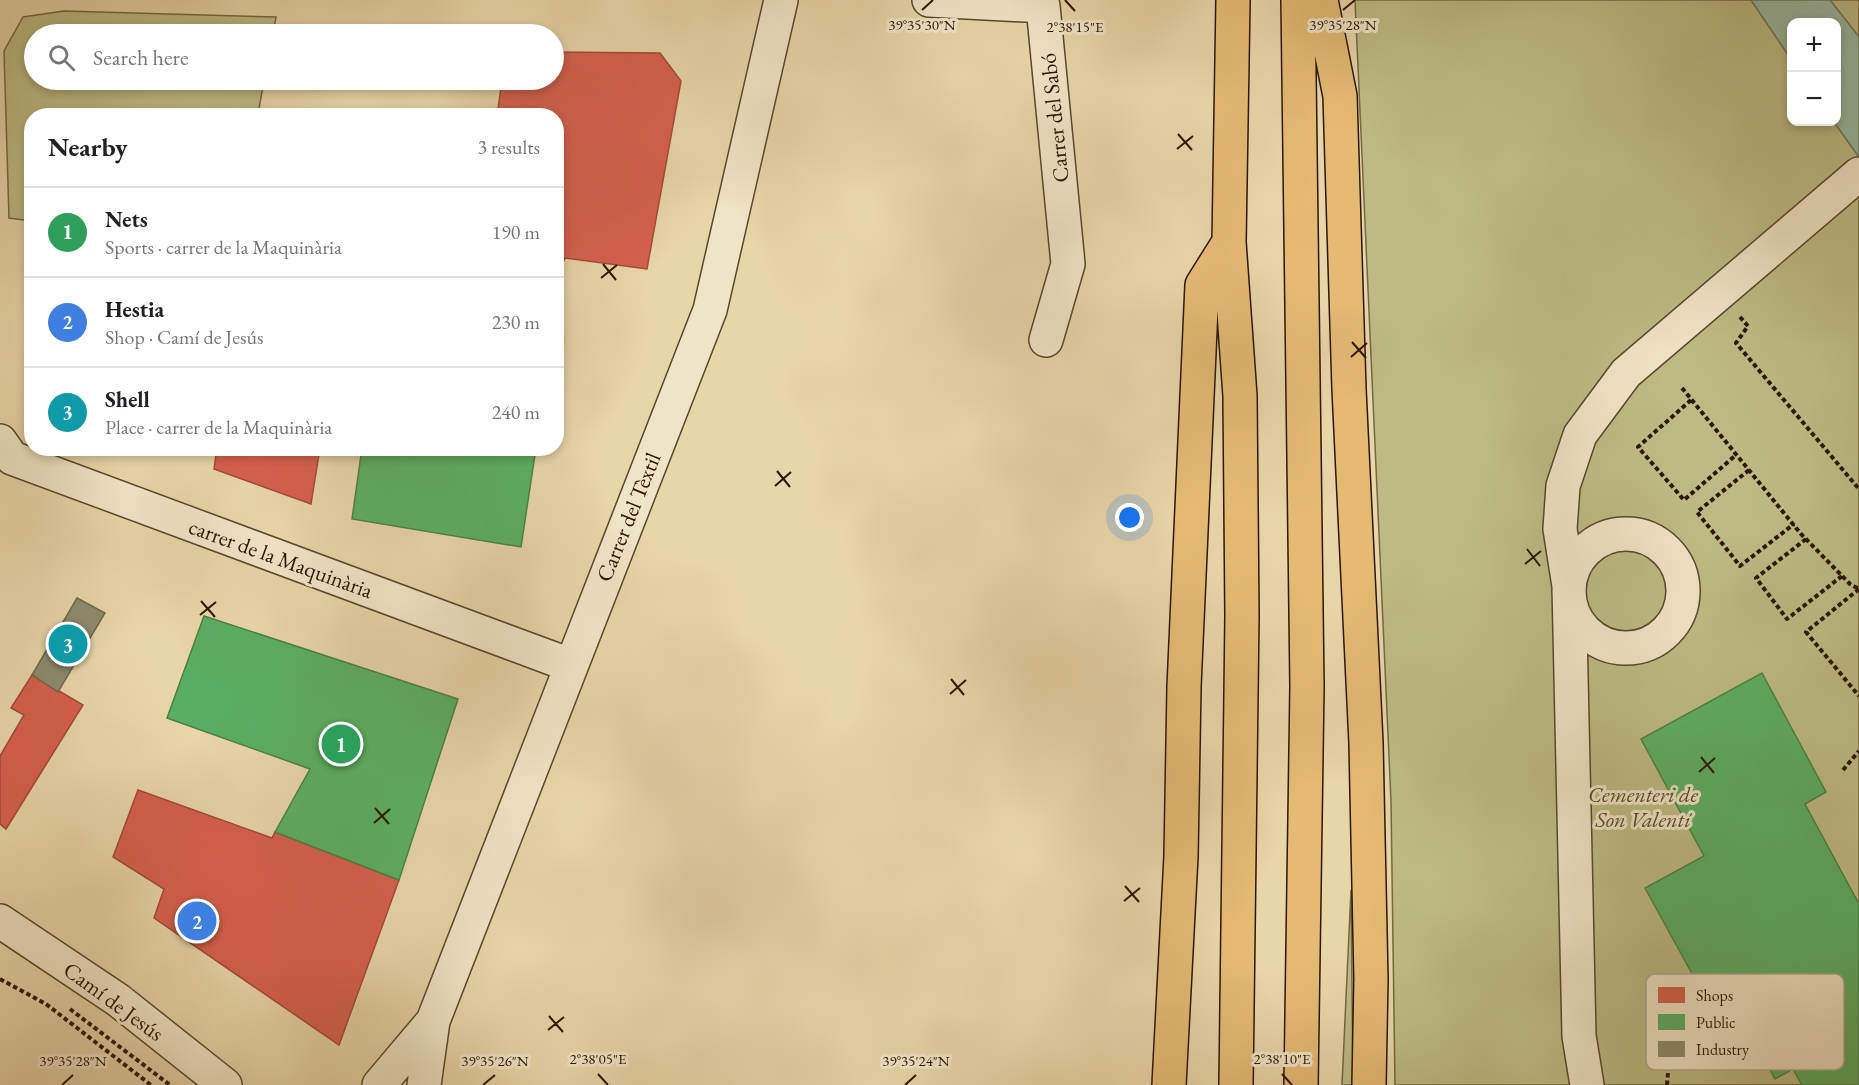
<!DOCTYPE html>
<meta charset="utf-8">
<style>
:root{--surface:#fff;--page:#f2f2f2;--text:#202124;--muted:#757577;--line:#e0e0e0;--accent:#8f2418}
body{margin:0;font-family:"EB Garamond",serif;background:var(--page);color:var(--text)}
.controls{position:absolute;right:18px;top:18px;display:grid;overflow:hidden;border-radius:12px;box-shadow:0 3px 9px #0003}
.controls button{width:54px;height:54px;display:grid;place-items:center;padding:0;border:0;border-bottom:2px solid var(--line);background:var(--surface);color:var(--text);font:30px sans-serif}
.you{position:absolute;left:1130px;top:518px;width:21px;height:21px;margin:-15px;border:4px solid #fff;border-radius:50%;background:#1a73e8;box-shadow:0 0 0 9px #1a73e833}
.badge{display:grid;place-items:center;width:39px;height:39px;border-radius:50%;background:var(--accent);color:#fff;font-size:20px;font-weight:700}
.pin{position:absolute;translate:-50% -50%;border:3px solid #fff;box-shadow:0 2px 6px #0006}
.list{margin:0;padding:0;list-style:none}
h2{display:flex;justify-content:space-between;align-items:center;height:78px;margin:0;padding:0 24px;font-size:26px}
h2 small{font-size:20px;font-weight:400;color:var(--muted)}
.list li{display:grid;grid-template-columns:39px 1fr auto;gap:18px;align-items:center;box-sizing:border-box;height:90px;padding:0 24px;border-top:2px solid var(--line)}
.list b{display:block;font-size:22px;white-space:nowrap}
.list p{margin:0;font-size:20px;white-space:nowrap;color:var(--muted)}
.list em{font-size:20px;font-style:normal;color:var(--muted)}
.icon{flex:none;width:33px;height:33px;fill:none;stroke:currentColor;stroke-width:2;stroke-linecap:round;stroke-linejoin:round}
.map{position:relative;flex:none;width:1859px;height:1085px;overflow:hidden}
.search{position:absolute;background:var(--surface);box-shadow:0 3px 9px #0003;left:24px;top:24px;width:540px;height:66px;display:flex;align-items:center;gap:15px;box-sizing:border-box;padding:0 21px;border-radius:33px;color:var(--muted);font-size:22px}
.panel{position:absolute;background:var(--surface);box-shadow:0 3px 9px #0003;left:24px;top:108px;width:540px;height:348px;border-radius:24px}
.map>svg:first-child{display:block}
.green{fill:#bdbb83;stroke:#746844;stroke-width:1.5}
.water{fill:#98b9a2;stroke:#6d7864;stroke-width:1.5}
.shops{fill:#d6604d;stroke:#a34a38;stroke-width:1.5}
.public{fill:#5aae61;stroke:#4c8046;stroke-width:1.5}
.industry{fill:#8c8c6e;stroke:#6f694f;stroke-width:1.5}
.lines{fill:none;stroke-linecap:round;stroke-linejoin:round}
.minor-casing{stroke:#5b462e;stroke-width:36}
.highway-casing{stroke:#2c1606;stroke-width:36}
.path{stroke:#2c1606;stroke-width:4;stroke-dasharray:4.5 3;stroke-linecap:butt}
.minor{stroke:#f0e4c6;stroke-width:33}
.highway{stroke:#e4ba74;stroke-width:33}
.ticks{fill:none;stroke:#2c1606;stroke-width:2}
.labels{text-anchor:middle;stroke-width:6;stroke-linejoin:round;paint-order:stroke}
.street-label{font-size:22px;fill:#2c1606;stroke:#f0e4c6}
.park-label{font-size:22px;font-style:italic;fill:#58482c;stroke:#f0e4c6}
.key{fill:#f0e4c6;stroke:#b5a68c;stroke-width:1.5}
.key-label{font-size:16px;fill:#2c1606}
.ticks-label{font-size:15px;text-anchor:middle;fill:#2c1606;stroke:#f0e4c6;stroke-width:6;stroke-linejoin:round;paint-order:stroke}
</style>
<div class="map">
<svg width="1859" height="1085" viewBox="0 0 1859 1085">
<rect width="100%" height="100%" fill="#e8d5a8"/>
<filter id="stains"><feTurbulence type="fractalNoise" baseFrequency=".00333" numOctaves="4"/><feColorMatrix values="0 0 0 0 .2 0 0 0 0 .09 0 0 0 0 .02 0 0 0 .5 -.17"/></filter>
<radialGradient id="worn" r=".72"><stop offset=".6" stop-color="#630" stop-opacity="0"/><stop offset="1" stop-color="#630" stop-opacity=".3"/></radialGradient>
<path class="green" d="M1355,0H1751L1791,59L1792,122H1834L1859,157V1085H1395L1391,801Z
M1830,0H1859V37Z
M64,11L276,17L273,34H34V80H264L258,115L32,116L31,221L9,218L4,51L23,17Z
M1351,890L1353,1085H1342Z"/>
<path class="water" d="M1751,0H1830L1859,37V157L1834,122H1836V22H1792L1791,59Z"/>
<path class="shops" d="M554,52L660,53L681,81L647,269L565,258L556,279V116H497L502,80H554Z
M217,448H320L311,504L214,469Z
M32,675L83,705L6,829L0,824V756L24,715L11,708Z
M138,790L272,838L275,832L399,880L339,1045L154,918L164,889L113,857Z"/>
<path class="public" d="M362,448H536L521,547L352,519Z
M204,616L458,699L399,880L275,832L310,769L167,718Z
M1762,673L1826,792L1805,804L1859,904V1085H1802L1793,1069L1775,1079L1732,999L1712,1010L1645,888L1704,856L1641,739Z"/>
<path class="industry" d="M77,598L105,613L58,692L32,675Z"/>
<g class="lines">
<defs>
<path id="minor" d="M929,0L1043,6L1068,264L1046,340
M0,441L12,458L570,665
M1569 591a57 57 0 1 1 114 0a57 57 0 1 1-114 0Z
M0,921L118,1000L225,1085
M379,1085L433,1021
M424,1085L433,1021L710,310L781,0
M1587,1085L1579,1036L1569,586L1560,529L1563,486L1580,435L1626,373L1859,174"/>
<path id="highway" d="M1233,0L1229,242L1240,396L1242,615L1236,1085
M1298,0L1307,686L1301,1085
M1321,0L1340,96L1349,389L1366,743L1371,979L1369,1085
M1169,1085L1181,856L1184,687L1202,285L1229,242"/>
</defs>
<use href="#minor" class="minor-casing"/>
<use href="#highway" class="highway-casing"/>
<path class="path" d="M1740,317L1748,326L1736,343L1859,489
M1682,388L1801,534L1850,584L1859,589
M1691,400L1638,447L1684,500L1736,455
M1749,470L1697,512L1740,566L1794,524
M1806,539L1756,578L1787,619L1842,576
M1859,589L1806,632L1859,696
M1843,770L1859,751
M0,979L46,1004L151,1085
M70,1009L170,1085
M1667,1085L1670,1048L1690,1027L1713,1026L1731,1041L1753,1037"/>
<use href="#minor" class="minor"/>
<use href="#highway" class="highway"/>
</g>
<path class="ticks" d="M1065,0L1075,11M922,10L933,0M1343,10L1355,0M1178,134L1192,150M1177,149L1193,136M603,264L616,280M601,278L617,265M1352,342L1366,358M1351,357L1367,343M777,471L790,487M775,486L791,472M1527,549L1540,566M1525,564L1541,551M201,601L215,617M200,615L216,602M951,679L964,695M950,694L966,680M1701,757L1714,773M1699,772L1715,758M375,808L389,824M374,823L390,809M1125,886L1139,902M1124,901L1140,888M549,1016L563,1032M548,1030L564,1017M598,1074L608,1085M1282,1074L1292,1085M62,1085L73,1075M483,1085L495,1075M905,1085L916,1075"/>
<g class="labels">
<g class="street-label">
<text transform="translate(1054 118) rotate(-96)" y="8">Carrer del Sabó</text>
<text transform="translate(628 517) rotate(-68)" y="8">Carrer del Tèxtil</text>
<text transform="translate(281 558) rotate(20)" y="8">carrer de la Maquinària</text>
<text transform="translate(114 1001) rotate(36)" y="8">Camí de Jesús</text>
</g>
<g class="park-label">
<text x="1643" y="802">Cementeri de<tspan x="1643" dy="25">Son Valentí</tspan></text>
</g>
</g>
<rect x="1646" y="974" width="198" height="96" rx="9" class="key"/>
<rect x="1658" y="987" width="27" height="16" fill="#d6604d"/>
<rect x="1658" y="1014" width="27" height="16" fill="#5aae61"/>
<rect x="1658" y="1041" width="27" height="16" fill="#8c8c6e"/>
<g class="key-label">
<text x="1696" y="1001">Shops</text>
<text x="1696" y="1028">Public</text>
<text x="1696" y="1055">Industry</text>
</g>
<g class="ticks-label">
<text x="922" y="30">39°35'30"N</text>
<text x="1343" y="30">39°35'28"N</text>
<text x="1075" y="32">2°38'15"E</text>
<text x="598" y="1064">2°38'05"E</text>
<text x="1282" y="1064">2°38'10"E</text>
<text x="73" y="1066">39°35'28"N</text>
<text x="495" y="1066">39°35'26"N</text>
<text x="916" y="1066">39°35'24"N</text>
</g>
<rect width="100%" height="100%" filter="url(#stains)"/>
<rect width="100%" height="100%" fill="url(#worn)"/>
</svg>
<div class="controls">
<button>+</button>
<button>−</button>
</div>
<div class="you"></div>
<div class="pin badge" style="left:341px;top:744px;background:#2e9e5b">1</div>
<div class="pin badge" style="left:197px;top:921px;background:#3f7fe0">2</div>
<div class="pin badge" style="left:68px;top:644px;background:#0f9aa8">3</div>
<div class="search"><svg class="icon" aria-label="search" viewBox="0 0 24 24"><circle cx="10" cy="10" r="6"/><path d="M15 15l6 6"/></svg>Search here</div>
<section class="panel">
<h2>Nearby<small>3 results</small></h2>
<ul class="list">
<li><span class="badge" style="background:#2e9e5b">1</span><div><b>Nets</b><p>Sports · carrer de la Maquinària</p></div><em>190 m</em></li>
<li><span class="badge" style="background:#3f7fe0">2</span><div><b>Hestia</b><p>Shop · Camí de Jesús</p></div><em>230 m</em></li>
<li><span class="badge" style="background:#0f9aa8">3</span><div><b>Shell</b><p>Place · carrer de la Maquinària</p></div><em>240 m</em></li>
</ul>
</section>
</div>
